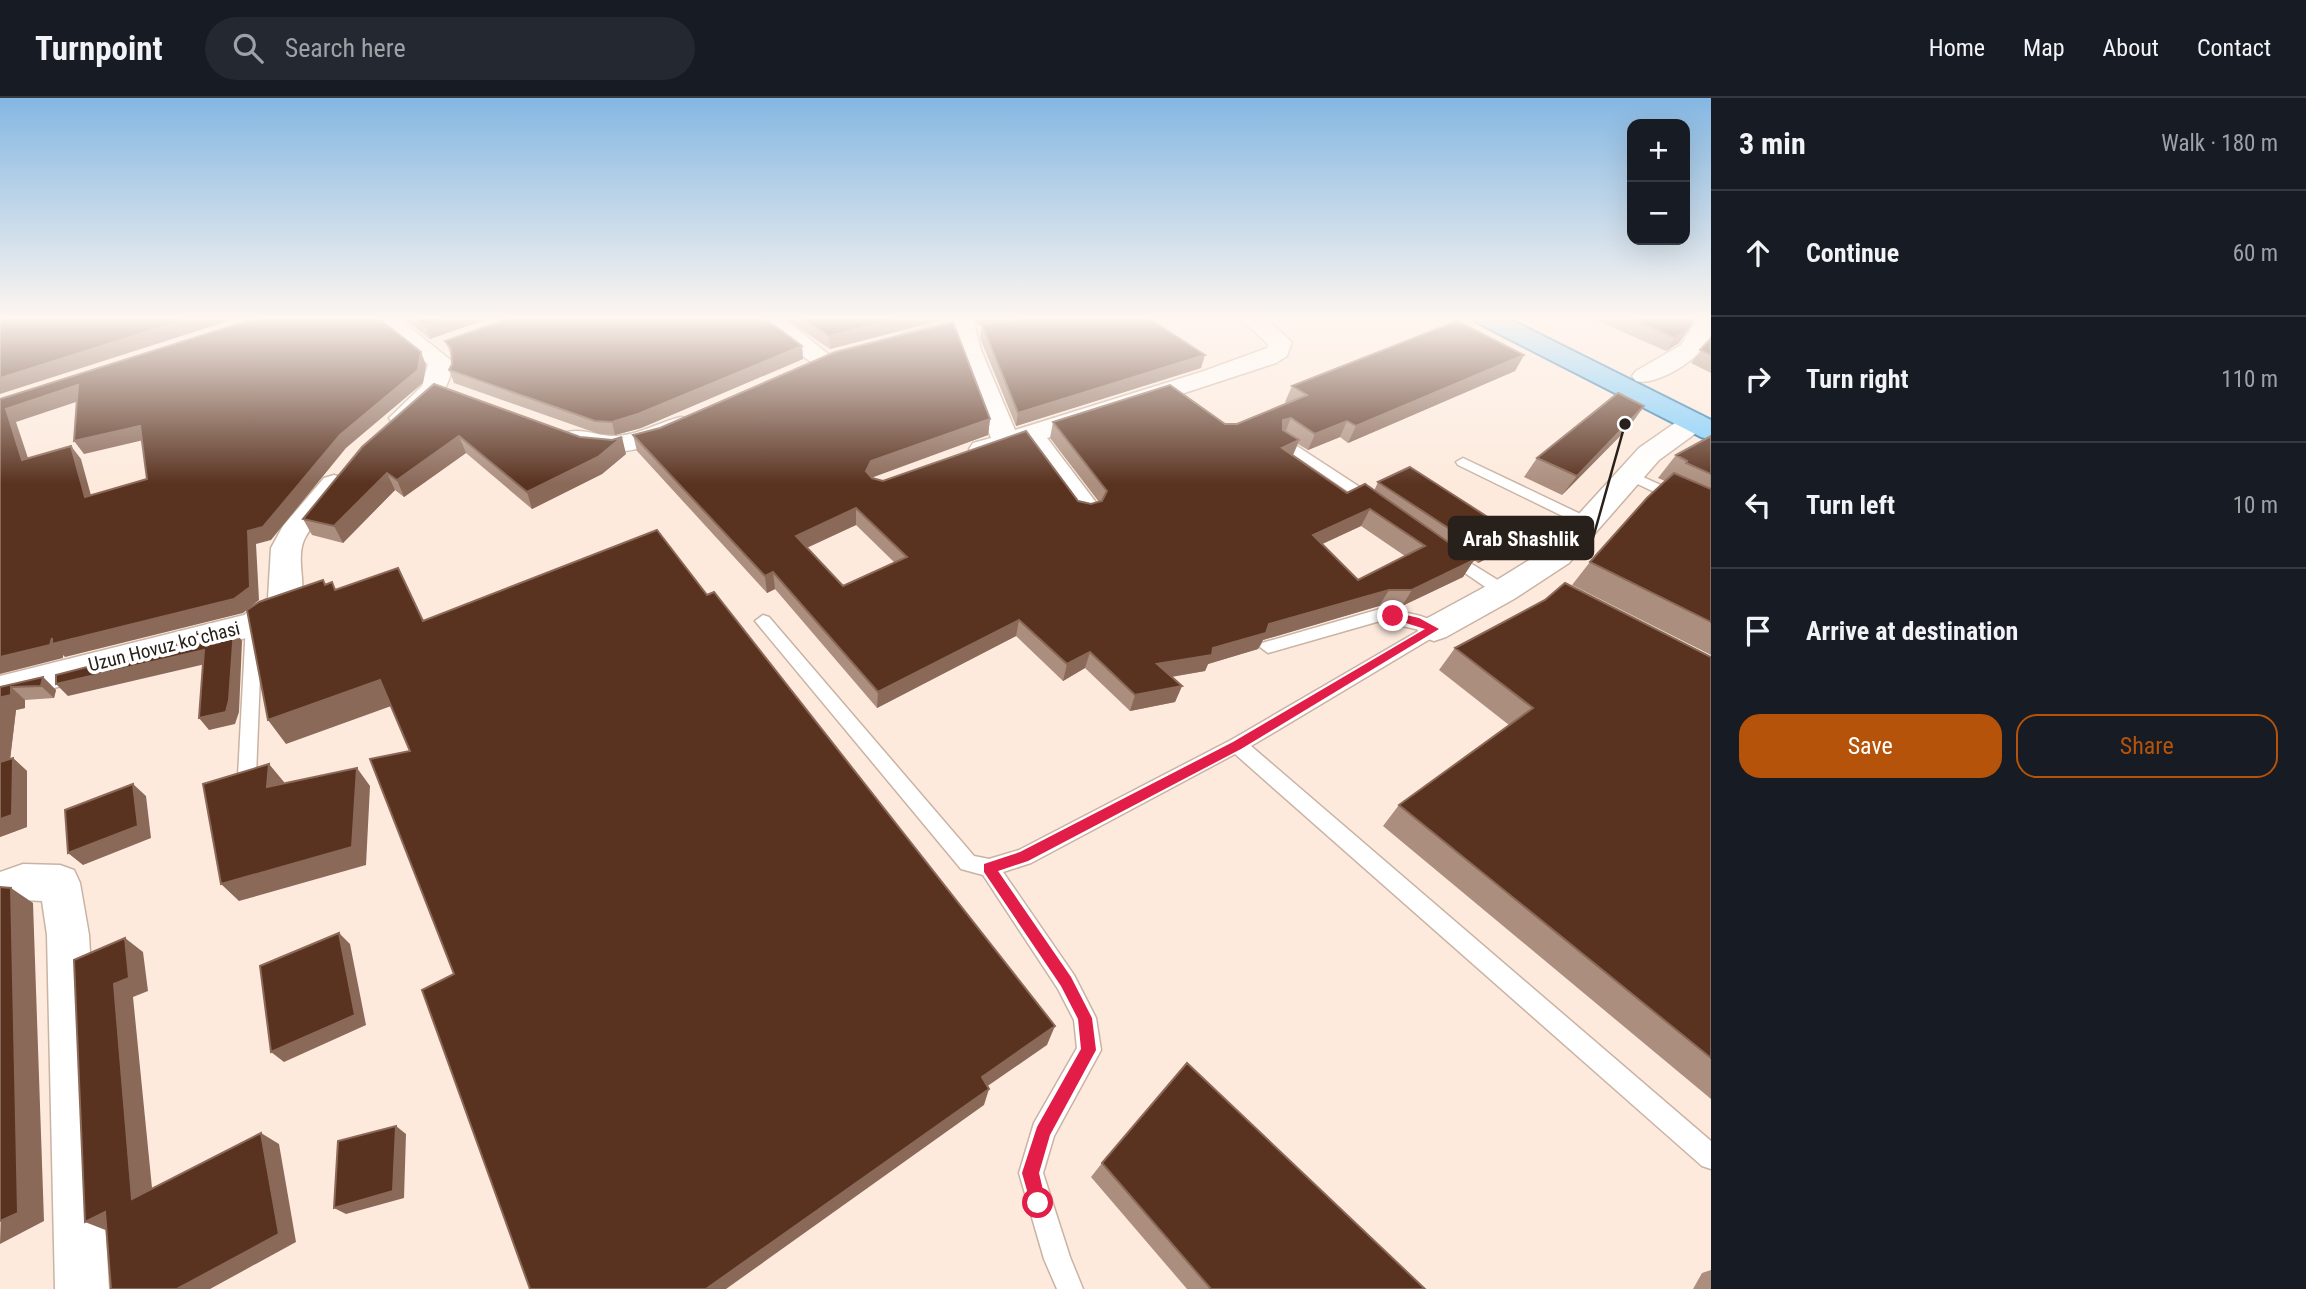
<!DOCTYPE html>
<meta charset="utf-8">
<style>
:root{--surface:#171b24;--page:#242831;--text:#f1f3f6;--muted:#9ea1a6;--line:#363941;--accent:#b45309}
body{margin:0;font-family:"Roboto Condensed",sans-serif;background:var(--page);color:var(--text)}
.controls{position:absolute;right:21px;top:21px;display:grid;overflow:hidden;border-radius:14px;box-shadow:0 7px 28px #0002}
.controls button{width:63px;height:63px;display:grid;place-items:center;padding:0;border:0;border-bottom:2px solid var(--line);background:var(--surface);color:var(--text);font:35px sans-serif}
.stop{position:absolute;width:21px;height:21px;margin:-16px;border:5px solid #e11d48;border-radius:50%;background:#fff}
.stop.end{background:#e11d48;border-color:#fff;box-shadow:0 2px 7px #0008}
.list{margin:0;padding:0;list-style:none}
h2{display:flex;justify-content:space-between;align-items:center;height:91px;margin:0;padding:0 28px;font-size:30px}
h2 small{font-size:23px;font-weight:400;color:var(--muted)}
.list li{display:grid;grid-template-columns:46px 1fr auto;gap:21px;align-items:center;box-sizing:border-box;height:126px;padding:0 28px;border-top:2px solid var(--line)}
.list b{display:block;font-size:26px;white-space:nowrap}
.list em{font-size:23px;font-style:normal;color:var(--muted)}
.actions{display:flex;gap:14px;padding:21px 28px}
.actions a{flex:1;padding:16px 0;border:2px solid var(--accent);border-radius:21px;text-align:center;font-size:24px;color:var(--accent)}
.actions .main{background:var(--accent);color:#fff}
.icon{flex:none;width:38px;height:38px;fill:none;stroke:currentColor;stroke-width:2;stroke-linecap:round;stroke-linejoin:round}
.map{position:relative;flex:none;width:1711px;height:1191px;overflow:hidden}
header{display:flex;align-items:center;gap:42px;box-sizing:border-box;height:98px;padding:0 35px;background:var(--surface);border-bottom:2px solid var(--line)}
header strong{font-size:33px}
nav{display:flex;gap:38px;margin-inline-start:auto;font-size:24px}
.search{width:490px;height:63px;background:var(--page);display:flex;align-items:center;gap:18px;box-sizing:border-box;padding:0 24px;border-radius:38px;color:var(--muted);font-size:26px}
main{display:flex}
aside{flex:1;background:var(--surface)}
.map>svg:first-child{display:block}
.lines{fill:none;stroke-linecap:round;stroke-linejoin:round}
.service-casing{stroke:#c9b3a3;stroke-width:3}
.minor-casing{stroke:#c9b3a3;stroke-width:3}
.primary-casing{stroke:#277aac;stroke-width:4}
.service{fill:#fff;fill-rule:evenodd}
.minor{fill:#fff;fill-rule:evenodd}
.primary{fill:#7dcdfc;fill-rule:evenodd}
.wall{fill:#ab8e7e;fill-rule:evenodd}
.shaded-wall{fill:#8a6959}
.building{fill:#593220;stroke:#8a6959;stroke-width:2;fill-rule:evenodd}
.route{fill:#e11d48}
.labels{text-anchor:middle;stroke-width:7;stroke-linejoin:round;paint-order:stroke}
.street-label{font-size:19px;fill:#28201a;stroke:#fff}
.leader{fill:none;stroke:#28201a;stroke-width:2.5}
.callout-dot{fill:#28201a;stroke:#fff;stroke-width:2.5}
.callout{fill:#28201a;stroke:#28201a;stroke-width:2.5}
.callout-label{font-size:21px;text-anchor:middle;font-weight:bold;fill:#fff}
</style>
<header>
<strong>Turnpoint</strong>
<div class="search"><svg class="icon" aria-label="search" viewBox="0 0 24 24"><circle cx="10" cy="10" r="6"/><path d="M15 15l6 6"/></svg>Search here</div>
<nav><a>Home</a><a>Map</a><a>About</a><a>Contact</a></nav>
</header>
<main>
<div class="map">
<svg width="1711" height="1191" viewBox="0 0 1711 1191">
<rect width="100%" height="100%" fill="#fdeadd"/>
<g class="lines">
<defs>
<path id="service" d="M1283,339L1378,401L1380,404L1378,407H1368L1278,346V340Z
M1463,360L1591,421L1593,424L1591,427H1581L1458,367L1456,364Z
M1630,373L1711,410V421L1625,380L1623,377Z
M1451,453L1509,489L1511,493L1509,497H1497L1446,462L1443,458Z
M1380,511C1399,514 1430,515 1442,531L1440,535L1251,648L1711,1043V1071L1702,1068L1235,656L1031,765L1003,774L1074,877L1096,920L1101,952L1054,1038L1043,1075L1070,1159L1083,1191H1057L1044,1161L1019,1075L1034,1025L1077,950L1074,922L1058,891L983,777L961,771L755,523L763,517L769,519L974,758L989,761L1019,752L1231,642L1420,532L1380,523L1268,555L1260,549L1262,545Z
M254,520L262,526L256,678L254,683L247,686L240,683L238,678L246,526Z"/>
<path id="minor" d="M370,219H397L453,264C451,291 424,333 393,326L389,320L422,288L428,266Z
M744,219H777L788,224L837,263L834,268L825,270L816,268L772,234L748,224Z
M948,219H972L981,252L1015,332L1204,273L1267,250L1268,246L1238,219H1264L1292,244L1287,258L1276,265L1047,340L1101,411L1096,418L1086,420L1076,418L1024,347L983,359L973,357L969,351L973,345L991,340L953,237L909,248L901,246L897,241L901,236L949,223Z
M1698,219H1711C1711,224 1711,231 1711,236C1706,258 1657,289 1636,283L1632,278L1636,273L1681,247Z
M1694,316L1703,318L1707,324L1703,330L1659,362L1569,465L1514,501L1446,539L1434,543L1422,539L1417,531L1422,523L1492,485L1547,451L1639,350L1685,318Z
M681,319L690,321L694,327L690,333C655,347 621,361 582,350C574,348 568,347 563,340L567,334C584,330 600,339 617,338C639,337 659,324 681,319Z
M334,377L344,380L348,386C335,405 314,421 304,442C299,454 301,468 302,480C305,512 282,530 254,538L0,604V578L244,517L268,500L271,450L283,428L324,380Z
M23,766L60,767L74,772L80,785L89,837L109,1191H55L47,837L42,803L23,802L0,810V774Z"/>
<path id="primary" d="M1472,219H1505L1711,322V342L1701,339L1476,224Z"/>
</defs>
<use href="#service" class="service-casing"/>
<use href="#minor" class="minor-casing"/>
<use href="#primary" class="primary-casing"/>
<use href="#service" class="service"/>
<use href="#minor" class="minor"/>
<use href="#primary" class="primary"/>
</g>
<path class="wall" d="M402,219H493L430,241Z
M782,219H947L946,221L830,251Z
M1589,219H1696L1679,245L1666,253Z
M982,227L1201,270L1016,328L980,240Z
M1711,240V275L1691,265Z
M445,243L802,248L803,261L641,330L615,337L599,336L454,285L449,272L452,266V259Z
M1524,257L1515,273L1348,345L1340,339L1308,352L1298,346L1293,357L1347,395L1374,393L1378,384L1510,449L1478,465L1474,462L1463,479L1402,508H1379L1263,542L1258,551L1208,566L1205,573L1172,579L1182,588L1175,604L1130,613L1085,570L1063,583L1016,538L877,610L775,491L767,495L637,353L633,337L990,321L988,337L871,379L883,383L1078,403L1091,406L1099,404L1050,340L1053,324L1237,326L1287,305L1285,304L1292,288ZM856,427L895,465L843,488L807,450ZM1361,428L1405,458L1358,482L1322,446Z
M434,286L626,356L602,376L532,411L466,355L404,399L395,392L343,445L312,437L303,421Z
M1630,328L1562,397L1524,379L1537,360Z
M1711,338V557L1572,487L1590,464L1665,383L1658,380L1676,357Z
M1455,550L1711,559V1001L1383,728L1399,707L1509,627L1439,572Z
M43,579L56,592L54,600L25,602V610L16,612L10,661L13,660L27,673V729L0,739V589Z
M1102,1065L1425,1191H1187L1091,1079Z
M1711,1172V1191H1693L1702,1175Z"/>
<path class="shaded-wall" d="M194,219H241L0,296V280Z
M452,219H493L430,241L426,228Z
M905,219H947L946,221L830,251L829,238Z
M978,219H1023L977,227Z
M1688,232L1679,245L1666,253L1675,240Z
M802,248L803,261L641,330L615,337L612,324Z
M421,254L426,267L423,285L346,350L271,442L256,446L259,502L243,515L65,559L63,557V560L0,576V559L52,540L248,433Z
M1205,257L1201,270L1016,328L1018,315Z
M1524,257L1515,273L1348,345L1356,328Z
M78,287L88,300L16,324L33,375L22,362L6,311Z
M1644,308L1630,328L1562,397L1577,378Z
M1291,320L1284,337L1276,338L1283,322Z
M990,321L988,337L871,380L866,373L871,363Z
M1347,323L1340,339L1308,352L1315,336Z
M140,328L148,341L84,356L74,343Z
M459,338L466,355L404,399L397,382Z
M622,339L626,356L602,376L532,411L527,394Z
M1299,342L1292,359L1282,350Z
M71,348L81,361L95,412L85,399Z
M387,375L395,392L343,445L334,428Z
M856,410V427L797,454L796,438Z
M1370,411L1361,428L1305,454L1313,437Z
M1517,438L1510,449L1478,465L1485,454Z
M1474,462L1463,479L1402,508L1412,492Z
M773,474L775,491L767,495L765,478Z
M1389,492L1379,508L1263,542L1258,551L1208,566L1205,573L1151,582L1157,566L1213,550L1269,526Z
M1019,522L1016,538L877,610L878,594Z
M234,531L242,543L239,614L235,626L209,632L199,620Z
M204,552L214,564L68,598L56,586Z
M1090,554L1085,570L1063,583L1067,566Z
M43,579L56,592L54,600L41,588Z
M380,582L394,607L286,646L268,622Z
M1182,588L1175,604L1130,613L1135,597Z
M11,589L25,602V610L16,612L8,679L0,673V615L2,599Z
M13,660L27,673V729L0,739V721Z
M269,666L284,684L282,707L267,689Z
M357,670L370,688L366,767L239,803L221,786Z
M133,686L146,698L151,740L83,767L68,755Z
M11,790L33,805L44,1123L0,1146Z
M339,835L350,846L366,927L284,964L271,954Z
M125,840L143,854L148,893L133,899L154,1110L132,1101L114,886Z
M1055,928L1047,947L976,996L982,979Z
M989,991L984,1007L726,1191H706Z
M396,1028L406,1036L404,1100L346,1116L334,1110Z
M261,1035L279,1046L296,1144L210,1191H177Z
M105,1114L108,1133L85,1124Z"/>
<path class="building" d="M0,219H194L0,280Z
M260,219H377L421,254L418,272L340,337L263,429L248,433L250,489L234,501L52,546V540L50,547L0,559V301ZM78,287L74,343L140,328L147,381L85,399L71,348L22,362L6,311Z
M414,219H452L426,228Z
M513,219H759L770,224L802,248L638,316L612,324L595,323L449,272L452,266L451,251L445,243Z
M800,219H905L829,238Z
M1028,219H1146L1205,257L1018,315L982,227Z
M1627,219H1696L1688,232L1675,240Z
M1457,223L1524,257L1356,328L1347,323L1315,336L1291,320L1283,322V332L1299,342L1282,350L1347,395L1365,386L1474,462L1412,492H1389L1269,526L1266,535L1213,550L1212,557L1157,566L1182,588L1135,597L1090,554L1067,566L1019,522L878,594L773,474L765,478L633,337L660,330L835,254L953,224L990,321L871,363L866,373L872,380L883,383L1026,333L1078,403L1091,406L1102,403L1107,393L1053,324L1170,287L1225,326H1237L1307,297L1292,288ZM856,410L907,459L843,488L796,438ZM1370,411L1425,448L1358,482L1313,437Z
M1711,240V257L1700,252Z
M434,286L580,339L612,342L622,339L598,359L527,394L459,338L397,382L387,375L334,428L303,421L362,349Z
M1618,295L1644,308L1577,378L1537,360Z
M1711,338V376L1686,365L1687,363L1676,357Z
M1410,369L1517,438L1485,454L1378,384Z
M1674,375L1711,391V524L1590,464L1647,400Z
M657,432L707,497L714,494L1055,928L982,979L989,991L706,1191H530L422,892L454,876L370,661L410,653L380,582L268,622L247,512L259,504L323,482L325,487L332,484L335,492L398,470L423,523Z
M1565,485L1711,559V960L1399,707L1533,610L1455,550L1545,502Z
M234,531L229,602L226,614L199,620L204,552L56,586V577Z
M43,579L41,588L11,589V597L2,599L0,615V589Z
M13,660L12,717L0,721V664Z
M269,666L267,689L357,670L352,749L221,786L203,686Z
M133,686L138,728L68,755L65,712Z
M0,789L11,790L18,1115L0,1123Z
M339,835L355,917L271,954L260,868Z
M125,840L129,880L114,886L132,1101L261,1035L279,1136L177,1191H111L105,1114L85,1124L74,862Z
M1187,965L1425,1191H1211L1102,1065Z
M396,1028L393,1093L334,1110L338,1043Z"/>
<linearGradient id="sky" x2="0" y2="1"><stop stop-color="#84b7e2"/><stop offset="0.57" stop-color="#fef6f0"/><stop offset="1" stop-color="#fef6f0" stop-opacity="0"/></linearGradient>
<rect width="1711" height="386" fill="url(#sky)"/>
<path class="route" d="M1393,514L1419,520L1439,531L1241,651L1028,763L998,773L1071,879L1092,920L1096,952L1050,1037L1039,1075L1046,1105L1044,1110L1038,1113L1032,1110L1022,1075L1037,1029L1081,951L1078,921L1061,888L984,774V766L1020,754L1233,644L1425,531L1390,520L1388,518Z"/>
<g class="labels">
<g class="street-label">
<text transform="translate(164 548) rotate(-14)" y="7">Uzun Hovuz koʻchasi</text>
</g>
</g>
<path class="leader" d="M1625 326L1593 440"/>
<circle class="callout-dot" cx="1625" cy="326" r="7"/>
<rect class="callout" x="1449" y="419" width="144" height="42" rx="7"/>
<g class="callout-label">
<text x="1521" y="448">Arab Shashlik</text>
</g>
</svg>
<div class="controls">
<button>+</button>
<button>−</button>
</div>
<div class="stop" style="left:1038px;top:1105px"></div>
<div class="stop end" style="left:1393px;top:518px"></div>
</div>
<aside>
<h2>3 min<small>Walk · 180 m</small></h2>
<ul class="list">
<li><svg class="icon" aria-label="ahead" viewBox="0 0 24 24"><path d="M12 20V5M6 11l6-6 6 6"/></svg><div><b>Continue</b></div><em>60 m</em></li>
<li><svg class="icon" aria-label="right" viewBox="0 0 24 24"><path d="M7 20v-9h11M14 6l5 5-5 5"/></svg><div><b>Turn right</b></div><em>110 m</em></li>
<li><svg class="icon" aria-label="left" viewBox="0 0 24 24"><path d="M17 20v-9H6M10 6l-5 5 5 5"/></svg><div><b>Turn left</b></div><em>10 m</em></li>
<li><svg class="icon" aria-label="arrive" viewBox="0 0 24 24"><path d="M6 21V4h12l-3 4 3 4H6"/></svg><div><b>Arrive at destination</b></div></li>
</ul>
<div class="actions"><a class="main">Save</a><a>Share</a></div>
</aside>
</main>
